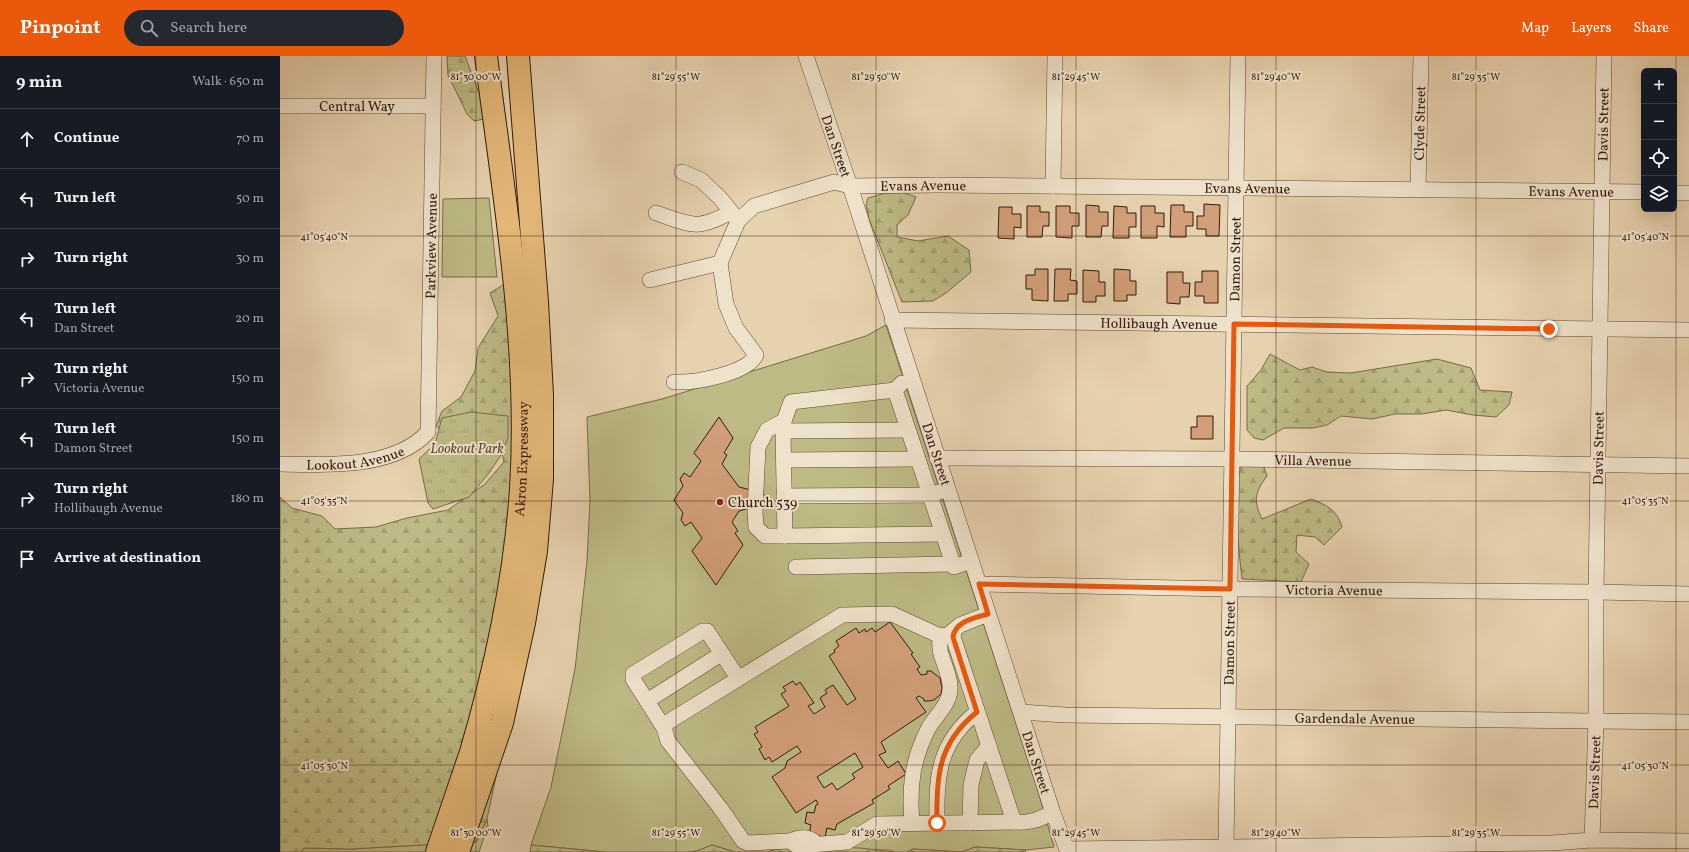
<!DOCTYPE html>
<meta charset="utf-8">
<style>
:root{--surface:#171b24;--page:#242831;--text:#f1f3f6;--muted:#9ea1a6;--line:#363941;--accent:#ea580c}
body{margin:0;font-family:Vollkorn,serif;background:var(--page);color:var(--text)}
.controls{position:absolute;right:12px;top:12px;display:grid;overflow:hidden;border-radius:6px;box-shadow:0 4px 16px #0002}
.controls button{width:36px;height:36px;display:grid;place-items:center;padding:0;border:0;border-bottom:1px solid var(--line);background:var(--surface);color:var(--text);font:20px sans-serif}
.stop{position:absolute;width:12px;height:12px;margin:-9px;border:3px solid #ea580c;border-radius:50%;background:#fff}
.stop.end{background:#ea580c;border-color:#fff;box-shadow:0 1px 4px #0008}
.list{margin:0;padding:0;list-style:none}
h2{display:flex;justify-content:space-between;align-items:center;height:52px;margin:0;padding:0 16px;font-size:17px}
h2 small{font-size:13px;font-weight:400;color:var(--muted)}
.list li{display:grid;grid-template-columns:26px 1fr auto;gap:12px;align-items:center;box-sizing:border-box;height:60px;padding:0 16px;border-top:1px solid var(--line)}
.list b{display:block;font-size:15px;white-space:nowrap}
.list p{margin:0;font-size:13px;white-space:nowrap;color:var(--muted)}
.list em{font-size:13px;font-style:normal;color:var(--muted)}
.icon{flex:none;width:22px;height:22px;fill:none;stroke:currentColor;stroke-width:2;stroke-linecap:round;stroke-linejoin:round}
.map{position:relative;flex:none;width:1409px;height:796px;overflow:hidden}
header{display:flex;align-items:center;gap:24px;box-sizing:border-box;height:56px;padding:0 20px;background:var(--accent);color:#fff}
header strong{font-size:19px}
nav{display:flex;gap:22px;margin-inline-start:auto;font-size:14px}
.search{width:280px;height:36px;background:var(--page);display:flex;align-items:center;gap:10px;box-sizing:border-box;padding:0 14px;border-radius:22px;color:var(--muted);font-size:15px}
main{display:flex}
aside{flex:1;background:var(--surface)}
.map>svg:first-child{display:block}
.green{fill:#bdba85;stroke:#796a48}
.forest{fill:url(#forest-firs);stroke:#796a48}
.park{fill:url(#park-tufts);stroke:#796a48}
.building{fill:#d19f79;stroke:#35190a;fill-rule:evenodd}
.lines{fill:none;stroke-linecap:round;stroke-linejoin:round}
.minor-casing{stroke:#624733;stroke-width:16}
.highway-casing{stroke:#35190a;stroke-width:24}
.minor{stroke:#efe2cb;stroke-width:15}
.highway{stroke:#e4b978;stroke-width:22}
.route{stroke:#ea580c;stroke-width:5}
.ticks{fill:none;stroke:#35190a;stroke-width:1;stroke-opacity:0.45}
.poi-dot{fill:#8f2418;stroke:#efe2cb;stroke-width:1.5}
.labels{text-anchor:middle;stroke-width:4;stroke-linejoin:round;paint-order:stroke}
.street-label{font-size:14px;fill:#35190a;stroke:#efe2cb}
.park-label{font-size:14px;font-style:italic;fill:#5e492f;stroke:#efe2cb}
.poi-label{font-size:14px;fill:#35190a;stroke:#efe2cb;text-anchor:start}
.ticks-label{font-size:10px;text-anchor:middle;fill:#35190a;stroke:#efe2cb;stroke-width:4;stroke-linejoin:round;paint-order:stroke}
</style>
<header>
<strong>Pinpoint</strong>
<div class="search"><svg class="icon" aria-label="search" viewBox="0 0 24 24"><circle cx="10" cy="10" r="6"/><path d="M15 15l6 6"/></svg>Search here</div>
<nav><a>Map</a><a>Layers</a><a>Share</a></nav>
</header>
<main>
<aside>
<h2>9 min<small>Walk · 650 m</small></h2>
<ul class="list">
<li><svg class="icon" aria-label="ahead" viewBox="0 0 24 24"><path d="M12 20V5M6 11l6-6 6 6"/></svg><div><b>Continue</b></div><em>70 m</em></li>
<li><svg class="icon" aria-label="left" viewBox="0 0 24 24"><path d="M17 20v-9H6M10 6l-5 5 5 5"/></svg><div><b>Turn left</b></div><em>50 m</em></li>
<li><svg class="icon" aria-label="right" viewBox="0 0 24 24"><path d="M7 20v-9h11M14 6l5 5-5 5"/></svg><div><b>Turn right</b></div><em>30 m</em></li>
<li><svg class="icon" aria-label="left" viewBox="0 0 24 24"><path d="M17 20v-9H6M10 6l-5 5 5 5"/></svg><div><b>Turn left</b><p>Dan Street</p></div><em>20 m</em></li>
<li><svg class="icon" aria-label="right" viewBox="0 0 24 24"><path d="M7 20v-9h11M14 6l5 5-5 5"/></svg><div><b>Turn right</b><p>Victoria Avenue</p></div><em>150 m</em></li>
<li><svg class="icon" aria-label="left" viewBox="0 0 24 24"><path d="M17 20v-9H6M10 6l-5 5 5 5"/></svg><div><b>Turn left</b><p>Damon Street</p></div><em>150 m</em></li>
<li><svg class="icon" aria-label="right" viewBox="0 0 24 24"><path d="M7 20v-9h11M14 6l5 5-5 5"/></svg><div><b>Turn right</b><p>Hollibaugh Avenue</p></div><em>180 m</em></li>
<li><svg class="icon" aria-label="arrive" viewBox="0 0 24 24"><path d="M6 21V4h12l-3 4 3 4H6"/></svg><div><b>Arrive at destination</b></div></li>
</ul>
</aside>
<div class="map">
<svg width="1409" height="796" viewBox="0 0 1409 796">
<defs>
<pattern id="forest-firs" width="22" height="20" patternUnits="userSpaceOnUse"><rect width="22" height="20" fill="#bdba85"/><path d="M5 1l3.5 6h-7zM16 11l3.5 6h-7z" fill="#a39f72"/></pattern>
<pattern id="park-tufts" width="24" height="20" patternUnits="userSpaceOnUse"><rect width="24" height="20" fill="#bdba85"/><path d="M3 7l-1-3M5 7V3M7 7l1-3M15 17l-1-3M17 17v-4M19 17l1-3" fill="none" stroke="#a39f72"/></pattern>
</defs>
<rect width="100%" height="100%" fill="#e7d2af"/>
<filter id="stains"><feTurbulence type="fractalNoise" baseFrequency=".005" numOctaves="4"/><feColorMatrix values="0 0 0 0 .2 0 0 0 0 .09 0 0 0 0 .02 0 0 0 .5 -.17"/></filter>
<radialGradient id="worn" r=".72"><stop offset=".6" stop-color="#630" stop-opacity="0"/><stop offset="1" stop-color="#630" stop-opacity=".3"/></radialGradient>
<path class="green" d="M209,142L217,221H162L163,143Z
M606,269L758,735L774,791L746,794L695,791L682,796L633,793L627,796H615L611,794L501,792L487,796H455L432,789L417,795L408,796H325L251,789L271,731L295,613L307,505L310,445L307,361L382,343L586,280Z
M207,763L208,770L199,796H21L24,792L71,793L196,786Z"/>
<path class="forest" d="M167,0H185L206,56L204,63L194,65L187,58L168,19Z
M622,136L636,141L628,159L617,169V181L638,185L668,180L689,194L691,216L666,237L653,245L622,246L589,163L586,149L588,142L606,137Z
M223,229L231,245L240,271L223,688L207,763L196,786L71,793L24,792L21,796H0V441L12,452L42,460L55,473L96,471L127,462L168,454L205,428L224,406L219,384L169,379L156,370L162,355L181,341L195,315L198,292L218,260L210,237Z
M990,298L1020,314L1032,311L1047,316L1071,317L1157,303L1191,312L1200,334L1232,336L1229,349L1216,361L1193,359L1166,354L1142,358H1115L1092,363L1061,360L1047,369L1033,372H1004L983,384L974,382L967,374V330L981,314Z
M975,408L984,411L987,420C975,436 973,444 982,463L1031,443C1047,449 1057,454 1062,471L1044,489L1035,481L1017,479L1016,496L1029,508L1021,526L962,523C959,497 952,431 962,409Z
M251,789L325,796H250Z
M432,789L455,796H408L417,795Z
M554,791L580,792L615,796H487L501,792Z
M695,791L746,794L745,796H627L633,793L682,796Z"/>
<path class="park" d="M191,356L228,360V382L221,399L209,417L189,441L153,453L148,447L139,403L155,388L162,362Z"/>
<path class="building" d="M924,148L940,149L939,180H926V173H917V160H924Z
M806,149L819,150V156H828V170H822L821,181H806Z
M891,149H904V156H913V170H906V181H890Z
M747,150H760V156H769V170H763L762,181H747Z
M776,150H790V157H799V170H792V182L776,181Z
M834,150L847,151V157H856V171H849V182H833Z
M861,150H875V157H884V171L877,170V182H861Z
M719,151H732V158H741V172L734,171V183L718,182Z
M755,213H768V245L752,244V233H746V219H755Z
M775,213H791L790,224L797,225V238H788V245H774Z
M834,213L850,214V225H856V239H847V245H834Z
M803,214L819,215V226H825V240H816V246H803Z
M922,215H938V247H924V240H915V226H922Z
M887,216H903V227H910L909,241H900V248L887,247Z
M917,360H933V383H911V371H917Z
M439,361L453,382L444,397L447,399L442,408L459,431L483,437L487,443L483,448L459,455L452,466L458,475L455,477L463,489L436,529L412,495L422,482L411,466L405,470L401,464L403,457L394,444L403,430L400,423L404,417L410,421L421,405L414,397Z
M610,566L633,597L631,598L640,611L637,613L641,619L647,618V615H651L660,622L662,632L661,638L654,644L649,645H644V643L639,640L636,642L646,656L601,686L606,696L599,699L608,712L618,705L626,718L608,730L610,733L592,744L594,747L557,768L555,774L547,772L545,781L529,778L531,769L525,767L527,756L534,757L536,749L538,748L536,744L516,757L492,721L505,712L507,705L521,696L517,690L492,706L489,701L485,704L479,693L482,691L474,678L478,676L475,671L509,650L501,638L506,635L503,631L513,625L516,629L520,626L534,647L528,650L534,658L545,651L540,642L547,637L545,634L553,629L567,649L576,643L549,600L555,596L554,594L559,590L556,585L576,572L579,577L585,573L586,576L592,572L595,576ZM575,697L583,711L572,718L575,722L557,734L552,727L544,732L537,721Z"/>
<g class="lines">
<defs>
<g id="minor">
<path id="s1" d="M526,0L570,130L773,757L788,796"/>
<path id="s2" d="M0,50H153"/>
<path d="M402,116L421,124L440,142L458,164"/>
<path d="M773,130L775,0"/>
<path id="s3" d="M1138,133L1141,0"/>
<path d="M1394,137H1409"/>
<path d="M376,157C412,169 416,175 451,156"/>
<path d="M370,224L440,207"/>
<path id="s4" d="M612,264L1409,274"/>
<path id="s5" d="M394,326C414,327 467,318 476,299L456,272L446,248L440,207L458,165L474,150L554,126L570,130L658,129L1364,136"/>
<path d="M622,327L615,334L674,511L691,505"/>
<path d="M615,334L511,346L504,365L503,375L505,480L662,478"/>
<path d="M504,365L487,374L478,391L475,455L476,471L485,480H505"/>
<path d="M503,375L628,374"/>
<path id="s6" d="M657,402L953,403L1409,410"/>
<path d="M504,404L638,403"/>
<path id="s7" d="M0,408C47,409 114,413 148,376L154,0"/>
<path d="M504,440L650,439L659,436"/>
<path d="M516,511L672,508"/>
<path id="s8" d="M699,528L950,533L1316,536L1409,538"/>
<path d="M674,575L673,581L676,590L734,766"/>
<path d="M367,645L441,598"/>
<path id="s9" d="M741,656L785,659L1409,666"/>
<path d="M384,672L353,623V618L423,575H427L458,622"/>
<path d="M632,767C629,731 632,705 648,673C655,660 670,648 670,633C671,621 664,609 661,598C659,592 660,585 660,580"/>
<path d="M657,767C656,721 658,687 697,656"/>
<path d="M690,767L691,729L697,704L709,690"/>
<path id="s10" d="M1312,784L1316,665V536L1324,0"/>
<path d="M510,785L468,787L463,785L441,753L388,685L384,672L388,666L562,559L612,558L660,580L668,579L680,569L708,558"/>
<path d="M536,787C529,780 519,781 510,785L517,790L567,786L597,768L746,766L756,764L773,757"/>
<path id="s11" d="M946,790L958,0"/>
<path d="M787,793L1272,787L1312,784L1409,785"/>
</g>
<g id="highway">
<path id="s12" d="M157,796C168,763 180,729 191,696C216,611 235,521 241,433C250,288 224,143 206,0"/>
<path d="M178,796L222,667L244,567L256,495L262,423V339L257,246L238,0"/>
</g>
</defs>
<use href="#minor" class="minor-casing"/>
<use href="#highway" class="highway-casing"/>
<use href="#minor" class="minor"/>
<use href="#highway" class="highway"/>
</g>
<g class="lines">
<path class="route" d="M657,767C656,721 658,687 697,656L673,581C675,565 695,562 708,558L699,528L950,533L954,268L1269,273"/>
</g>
<path class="ticks" d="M196,0V796M396,0V796M596,0V796M796,0V796M996,0V796M1196,0V796M1396,0V796M0,180H1409M0,445H1409M0,709H1409"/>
<circle class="poi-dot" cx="440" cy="446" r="4"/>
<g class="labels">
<g class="street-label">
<text dy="5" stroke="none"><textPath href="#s2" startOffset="77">Central Way</textPath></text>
<text dy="5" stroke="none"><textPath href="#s3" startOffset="66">Clyde Street</textPath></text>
<text dy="5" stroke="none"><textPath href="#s10" startOffset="716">Davis Street</textPath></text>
<text dy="5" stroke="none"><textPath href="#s1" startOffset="95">Dan Street</textPath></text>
<text dy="5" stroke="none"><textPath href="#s5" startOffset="431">Evans Avenue</textPath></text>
<text dy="5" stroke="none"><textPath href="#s5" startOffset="755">Evans Avenue</textPath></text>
<text dy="5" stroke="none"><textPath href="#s5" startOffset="1079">Evans Avenue</textPath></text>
<text dy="5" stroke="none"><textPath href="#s7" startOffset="342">Parkview Avenue</textPath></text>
<text dy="5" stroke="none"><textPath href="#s11" startOffset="587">Damon Street</textPath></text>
<text dy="5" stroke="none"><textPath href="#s4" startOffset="267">Hollibaugh Avenue</textPath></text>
<text dy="5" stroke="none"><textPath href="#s10" startOffset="392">Davis Street</textPath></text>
<text dy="5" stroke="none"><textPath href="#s1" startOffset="419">Dan Street</textPath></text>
<text dy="5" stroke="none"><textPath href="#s7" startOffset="76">Lookout Avenue</textPath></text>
<text dy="5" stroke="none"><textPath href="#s12" startOffset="404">Akron Expressway</textPath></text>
<text dy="5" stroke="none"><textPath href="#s6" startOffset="376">Villa Avenue</textPath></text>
<text dy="5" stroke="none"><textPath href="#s8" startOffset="355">Victoria Avenue</textPath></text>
<text dy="5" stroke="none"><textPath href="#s11" startOffset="203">Damon Street</textPath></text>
<text dy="5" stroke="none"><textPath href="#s9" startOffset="334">Gardendale Avenue</textPath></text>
<text dy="5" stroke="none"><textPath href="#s1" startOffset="743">Dan Street</textPath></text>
<text dy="5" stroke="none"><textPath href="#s10" startOffset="68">Davis Street</textPath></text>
</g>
<g class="park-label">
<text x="187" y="397">Lookout Park</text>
</g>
<g class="poi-label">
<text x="448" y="451">Church 539</text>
</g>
</g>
<g class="ticks-label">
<text x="196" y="24">81°30'00"W</text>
<text x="396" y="24">81°29'55"W</text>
<text x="596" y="24">81°29'50"W</text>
<text x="796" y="24">81°29'45"W</text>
<text x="996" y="24">81°29'40"W</text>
<text x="1196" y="24">81°29'35"W</text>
<text x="44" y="184">41°05'40"N</text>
<text x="1365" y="184">41°05'40"N</text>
<text x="44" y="448">41°05'35"N</text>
<text x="1365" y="448">41°05'35"N</text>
<text x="44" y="713">41°05'30"N</text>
<text x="1365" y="713">41°05'30"N</text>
<text x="196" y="780">81°30'00"W</text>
<text x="396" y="780">81°29'55"W</text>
<text x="596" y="780">81°29'50"W</text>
<text x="796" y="780">81°29'45"W</text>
<text x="996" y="780">81°29'40"W</text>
<text x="1196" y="780">81°29'35"W</text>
</g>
<rect width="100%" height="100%" filter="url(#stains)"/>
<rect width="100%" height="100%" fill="url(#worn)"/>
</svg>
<div class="controls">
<button>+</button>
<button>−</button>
<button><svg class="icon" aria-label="locate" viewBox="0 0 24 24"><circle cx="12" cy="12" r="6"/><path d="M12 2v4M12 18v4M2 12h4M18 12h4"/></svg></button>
<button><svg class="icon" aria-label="layers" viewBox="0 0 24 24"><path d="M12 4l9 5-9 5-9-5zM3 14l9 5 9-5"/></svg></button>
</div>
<div class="stop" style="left:657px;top:767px"></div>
<div class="stop end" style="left:1269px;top:273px"></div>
</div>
</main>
